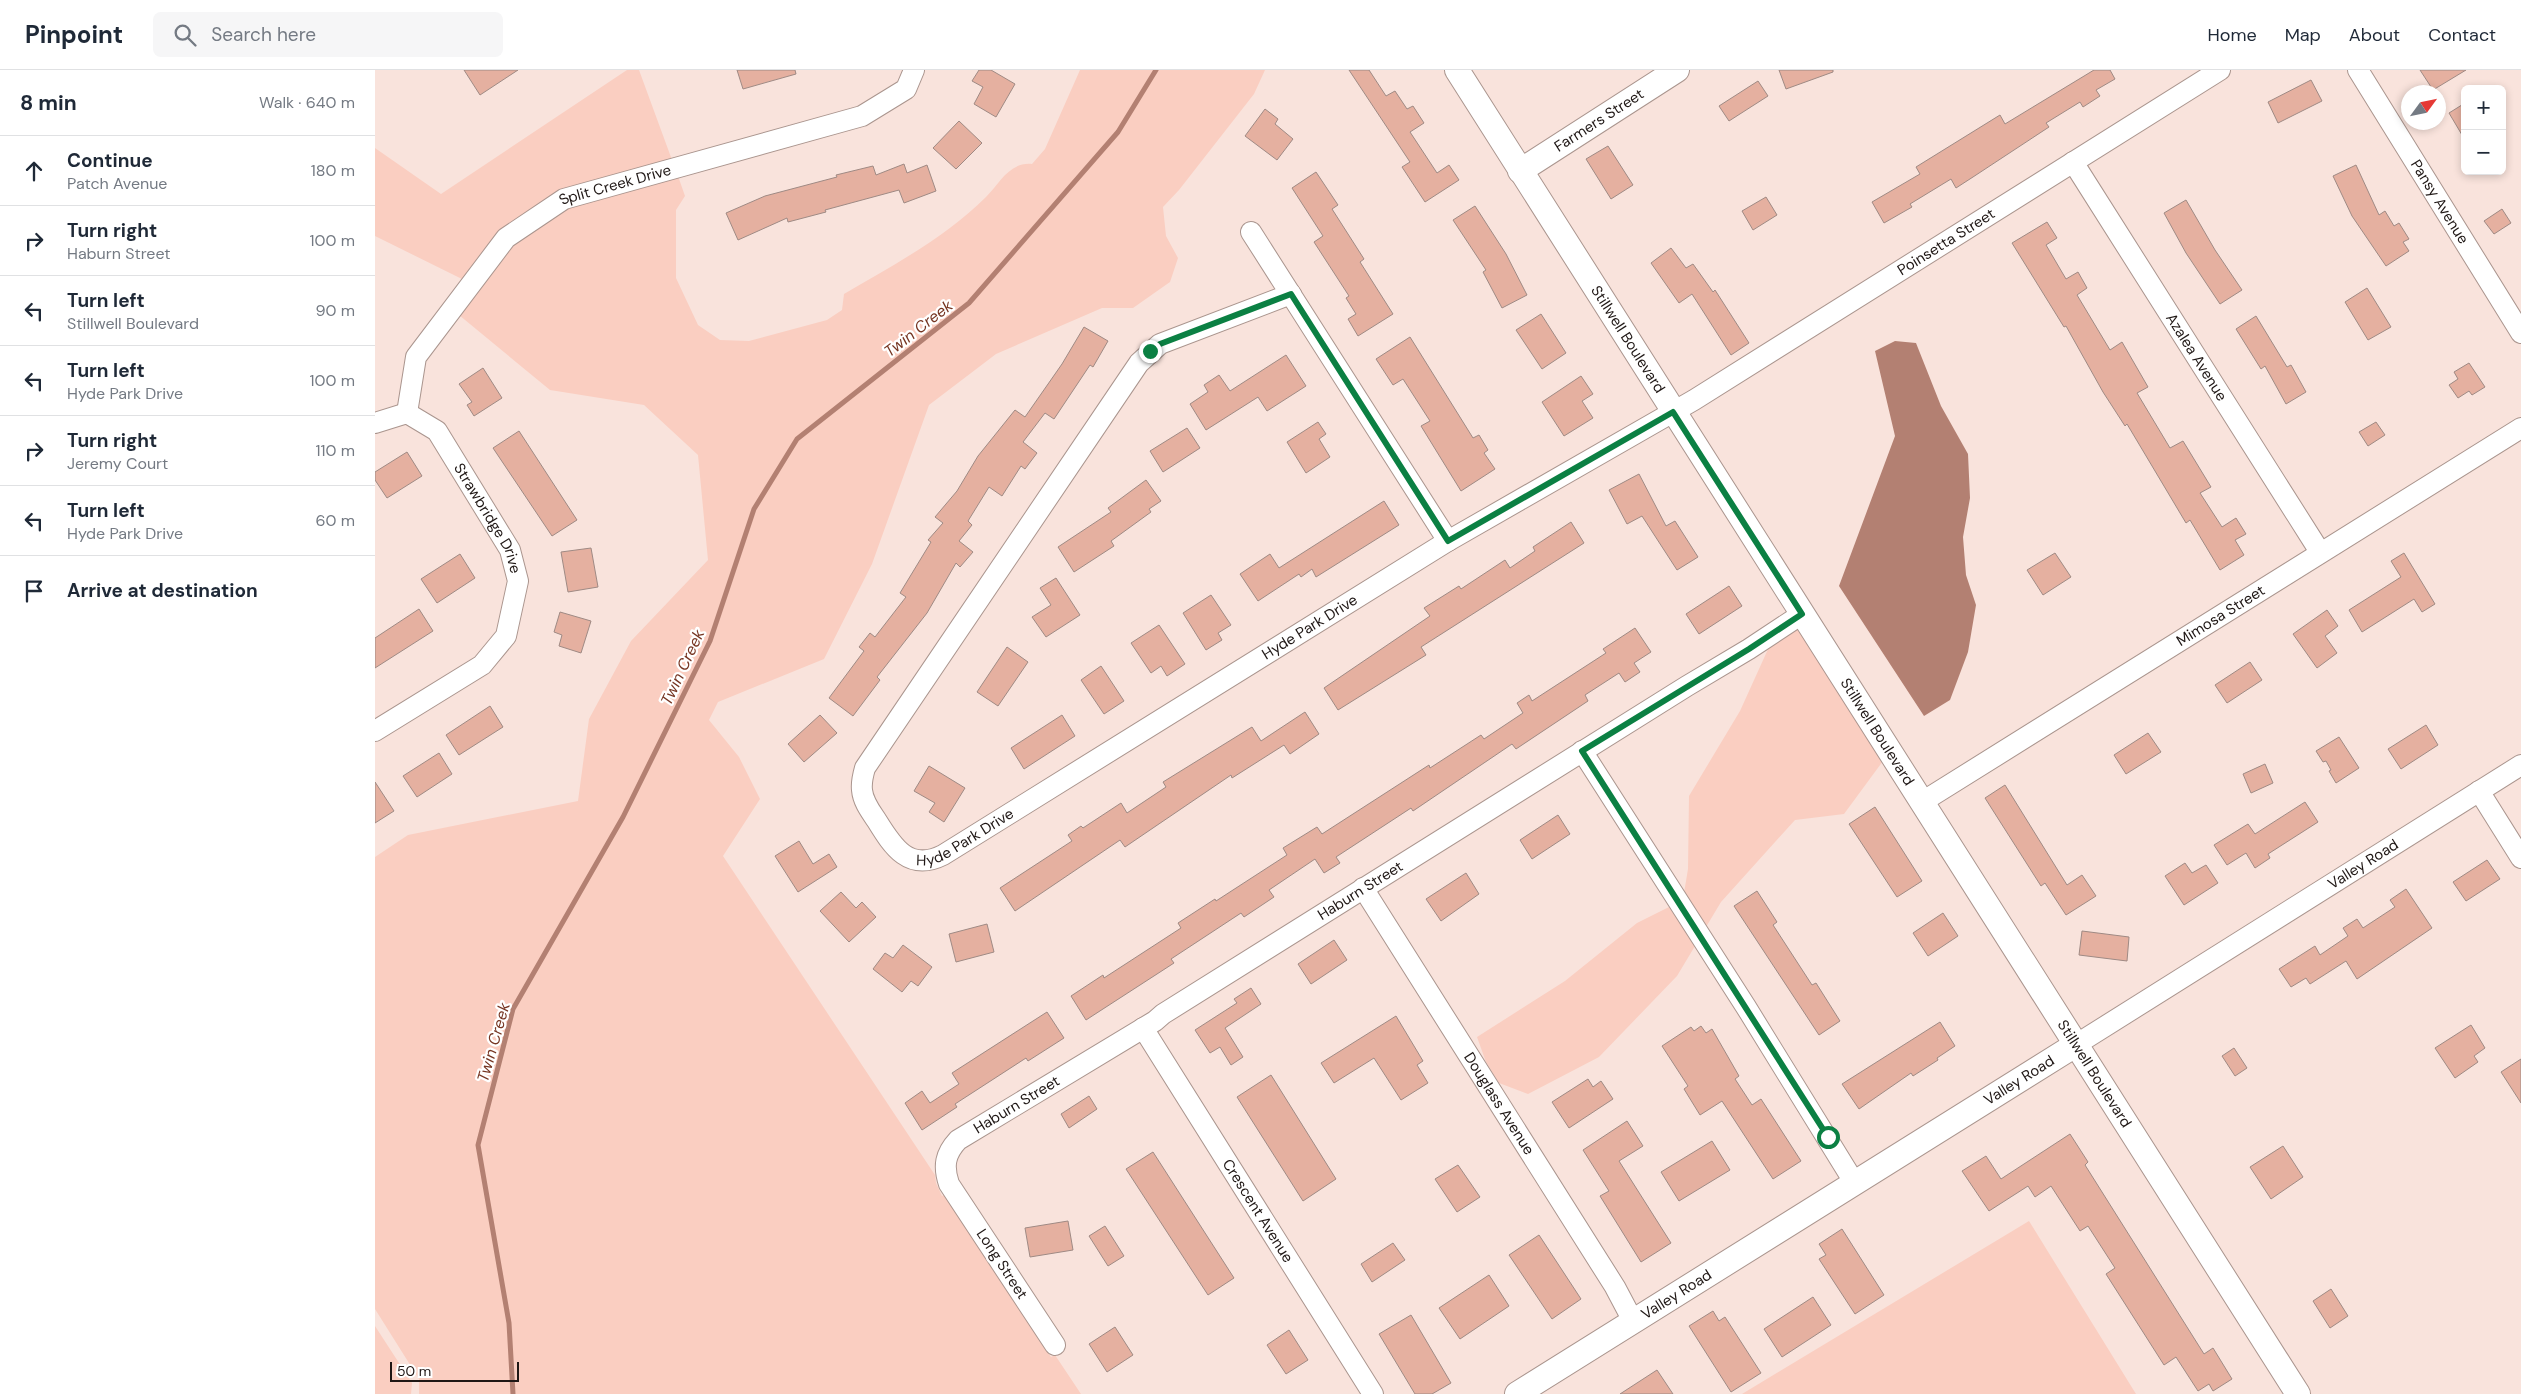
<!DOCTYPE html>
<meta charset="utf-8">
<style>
:root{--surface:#fff;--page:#f6f6f7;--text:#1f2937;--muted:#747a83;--line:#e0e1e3}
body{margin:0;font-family:"DM Sans",sans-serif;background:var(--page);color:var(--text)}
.controls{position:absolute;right:15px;top:15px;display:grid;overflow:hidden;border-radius:8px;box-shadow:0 2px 8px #0003}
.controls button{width:45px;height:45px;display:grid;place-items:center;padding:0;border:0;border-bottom:1px solid var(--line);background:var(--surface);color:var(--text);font:25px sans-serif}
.compass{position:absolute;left:2026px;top:15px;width:45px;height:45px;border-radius:50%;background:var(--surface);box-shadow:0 2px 8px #0003;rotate:57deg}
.scale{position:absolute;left:15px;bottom:12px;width:129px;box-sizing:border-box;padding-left:5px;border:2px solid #1f1715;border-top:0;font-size:14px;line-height:18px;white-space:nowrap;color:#1f1715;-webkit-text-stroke:4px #fff;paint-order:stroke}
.stop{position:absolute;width:15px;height:15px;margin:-11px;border:4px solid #0b8043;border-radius:50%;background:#fff}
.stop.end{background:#0b8043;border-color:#fff;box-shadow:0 1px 5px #0008}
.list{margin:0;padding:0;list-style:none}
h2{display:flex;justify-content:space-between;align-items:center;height:65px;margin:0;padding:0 20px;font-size:21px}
h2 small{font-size:16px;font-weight:400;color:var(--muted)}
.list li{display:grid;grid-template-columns:32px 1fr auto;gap:15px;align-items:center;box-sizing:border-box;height:70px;padding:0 20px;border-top:1px solid var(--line)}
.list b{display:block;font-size:19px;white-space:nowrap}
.list p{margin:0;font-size:16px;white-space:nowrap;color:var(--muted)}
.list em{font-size:16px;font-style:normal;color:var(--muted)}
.icon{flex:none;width:28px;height:28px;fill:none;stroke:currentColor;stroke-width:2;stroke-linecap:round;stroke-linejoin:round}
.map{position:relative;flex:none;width:2146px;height:1324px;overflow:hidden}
header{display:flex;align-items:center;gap:30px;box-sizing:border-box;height:70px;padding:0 25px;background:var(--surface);border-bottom:1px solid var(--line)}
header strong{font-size:24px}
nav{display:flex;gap:28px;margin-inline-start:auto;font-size:18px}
.search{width:350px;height:45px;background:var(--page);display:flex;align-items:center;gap:12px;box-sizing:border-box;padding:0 18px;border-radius:8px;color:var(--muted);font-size:19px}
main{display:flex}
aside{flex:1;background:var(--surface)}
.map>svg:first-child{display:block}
.green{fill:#facec1}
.water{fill:#b38072}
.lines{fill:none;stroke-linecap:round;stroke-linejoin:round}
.stream{stroke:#b38072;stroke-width:5}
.building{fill:#e5b0a0;stroke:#9f8a84}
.minor-casing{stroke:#aa958e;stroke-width:22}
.tertiary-casing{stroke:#aa958e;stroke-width:26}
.minor{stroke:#fff;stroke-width:20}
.tertiary{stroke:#fff;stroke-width:24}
.route{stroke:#0b8043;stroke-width:6}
.labels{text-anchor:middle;stroke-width:4.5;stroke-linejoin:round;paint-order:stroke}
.street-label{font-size:15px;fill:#1f1715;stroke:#fff}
.water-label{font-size:16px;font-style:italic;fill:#763522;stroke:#fff}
</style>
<header>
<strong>Pinpoint</strong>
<div class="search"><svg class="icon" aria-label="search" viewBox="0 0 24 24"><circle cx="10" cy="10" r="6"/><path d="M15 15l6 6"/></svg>Search here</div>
<nav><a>Home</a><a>Map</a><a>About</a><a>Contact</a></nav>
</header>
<main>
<aside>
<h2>8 min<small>Walk · 640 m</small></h2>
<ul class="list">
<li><svg class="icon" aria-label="ahead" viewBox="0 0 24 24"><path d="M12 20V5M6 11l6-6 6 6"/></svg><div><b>Continue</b><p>Patch Avenue</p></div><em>180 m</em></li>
<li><svg class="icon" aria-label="right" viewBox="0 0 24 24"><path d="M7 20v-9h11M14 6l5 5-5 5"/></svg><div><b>Turn right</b><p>Haburn Street</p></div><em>100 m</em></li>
<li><svg class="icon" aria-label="left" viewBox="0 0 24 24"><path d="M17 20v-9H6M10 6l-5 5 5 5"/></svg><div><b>Turn left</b><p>Stillwell Boulevard</p></div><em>90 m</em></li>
<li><svg class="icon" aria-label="left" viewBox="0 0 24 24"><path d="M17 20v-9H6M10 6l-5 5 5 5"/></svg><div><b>Turn left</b><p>Hyde Park Drive</p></div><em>100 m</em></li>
<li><svg class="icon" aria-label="right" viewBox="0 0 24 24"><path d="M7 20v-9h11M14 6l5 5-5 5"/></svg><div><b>Turn right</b><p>Jeremy Court</p></div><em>110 m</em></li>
<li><svg class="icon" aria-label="left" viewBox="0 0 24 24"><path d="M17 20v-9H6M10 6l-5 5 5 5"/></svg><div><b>Turn left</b><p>Hyde Park Drive</p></div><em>60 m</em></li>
<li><svg class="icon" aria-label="arrive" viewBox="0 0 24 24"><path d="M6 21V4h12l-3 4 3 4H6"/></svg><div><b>Arrive at destination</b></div></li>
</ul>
</aside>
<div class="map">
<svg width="2146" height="1324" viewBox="0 0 2146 1324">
<rect width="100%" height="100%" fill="#f9e3dc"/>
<path class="green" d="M252,0H264L297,90L184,122L89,210L0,166V78L66,124Z
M705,0H890L879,24L804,120L788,137L791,166L803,188L795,212L758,238H727L621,284L554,335L497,494L449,589L343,632L334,650L364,687L385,729L348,786L560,1105L561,1113L567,1126L569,1125L676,1287L680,1285L706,1324H44V1309L0,1239V787L33,765L203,731L214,649L256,571L333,490L323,385L269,335L175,320L84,245L138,174L192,137L303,106L310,126L301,140V208L323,255L345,270L374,271L452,250L467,240L469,224C517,196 571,167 611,127C625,113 634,92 657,94L670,79Z
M1423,557L1508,691L1469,744L1420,750L1346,832L1331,857L1309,823L1313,799L1314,726L1365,641L1394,577Z
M1294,837L1320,876L1302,906L1224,987L1153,1024L1124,1013L1111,992L1102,967L1190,911L1262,853Z
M1654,1151L1761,1324H1367Z
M0,1256L37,1313L36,1324H0Z"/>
<path class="water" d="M1520,271L1541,273L1566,336L1593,384L1595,428L1588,467L1591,505L1601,535L1593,582L1575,630L1549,646L1464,516L1520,366L1500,281Z"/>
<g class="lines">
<path class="stream" d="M138,1324L134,1253L103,1075L138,939L248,747L335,571L379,439L422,369L594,233L743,62L781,0"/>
</g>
<path class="building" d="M89,0H143L105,25Z
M362,0H420L421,4L368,19Z
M604,0H616L640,14L621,47L599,34L608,17L597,11Z
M974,0H994L1011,26L1020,21L1032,39L1038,36L1049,53L1035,62L1062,103L1074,95L1084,110L1050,132L1027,97L1035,92Z
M1404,0H1458V2L1411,19Z
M1719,0H1735L1740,9L1721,20L1725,26L1708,37L1705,32L1671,53L1674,57L1598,107L1581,118L1576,109L1535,134L1537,137L1509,153L1497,132L1545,104L1541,97L1625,45L1630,54Z
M2045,0H2091L2058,20Z
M1936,10L1947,31L1903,53L1893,32Z
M1383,11L1393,26L1354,51L1344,36Z
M2090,33V70L2074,43Z
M890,39L903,49L900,54L918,69L902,90L870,66Z
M584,51L607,73L581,99L558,78Z
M1233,76L1258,115L1236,129L1211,89Z
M529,94L532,103L552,95L561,121L529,133L524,120L450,140L451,142L413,152L412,148L363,170L351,143L390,126L462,107L461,105L498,96L501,105Z
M1981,95L2004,145L2010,141L2019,156L2024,153L2034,169L2028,172L2034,181L2011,196L1977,146L1958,106Z
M941,102L963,135L957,139L989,189L985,192L1018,244L983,266L973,249L981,244L971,228L974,226L939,172L948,166L917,118Z
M1391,127L1402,145L1378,160L1367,141Z
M1811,130L1840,180L1867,220L1845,234L1811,183L1789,143Z
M1100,136L1131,184L1152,225L1127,238L1108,202L1111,200L1078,150Z
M2127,139L2136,153L2119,164L2109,151Z
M1672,152L1682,168L1671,175L1691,209L1703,202L1712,218L1702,225L1735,280L1747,272L1773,317L1762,323L1795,378L1808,371L1836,417L1825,423L1847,457L1861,448L1871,464L1860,470L1869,485L1845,500L1815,450L1811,453L1752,354L1750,356L1728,322L1691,256L1689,257L1637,173Z
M1296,178L1311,198L1318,194L1338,222L1340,220L1374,273L1356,285L1317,224L1304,233L1276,193Z
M1992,218L2016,257L1993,270L1970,232Z
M1166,244L1191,283L1167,299L1141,260Z
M1881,246L1912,297L1916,295L1931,322L1911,334L1890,296L1886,299L1861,259Z
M709,257L733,271L718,297L715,295L679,349L670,343L648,372L662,383L650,399L646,396L627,426L614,417L593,451L597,455L584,471L598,482L585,497L581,493L552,543L502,607L505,610L478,646L454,628L489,581L484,577L495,563L500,567L531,527L525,523L556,472L553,470L568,453L560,447L582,421L603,386L640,340L650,347L687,294Z
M1035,267L1098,368L1104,365L1113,380L1109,383L1120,399L1086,421L1046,356L1055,351L1028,309L1018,315L1001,289Z
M911,285L931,316L892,341L883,327L831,360L815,334L833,322L829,315L844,305L855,321Z
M2094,293L2110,317L2097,325L2094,321L2083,328L2074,315L2083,309L2079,302Z
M108,298L127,328L99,346L92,335L97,332L84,314Z
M1206,306L1218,324L1207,331L1218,348L1189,366L1167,332Z
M943,352L951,364L944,369L955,387L931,403L912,372Z
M2001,352L2010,365L1993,376L1984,362Z
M812,358L825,378L788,402L775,381Z
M144,361L202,450L177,466L118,378Z
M32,382L47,406L12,428L0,410V402Z
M1264,404L1291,456L1300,451L1323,487L1302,500L1267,446L1252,454L1234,420Z
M771,410L786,431L774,439L776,442L736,471L739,476L699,502L683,477L736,442L733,438Z
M1009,431L1024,455L941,507L937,499L926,507L924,504L883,531L865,504L895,484L904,498Z
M1196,452L1209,473L1046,577L1051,585L963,640L949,618L1055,546L1049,538L1084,516L1086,519L1130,490L1135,498L1160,481L1158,477Z
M216,478L223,517L193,522L186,482Z
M1680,483L1696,507L1668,525L1652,500Z
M2029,483L2060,534L2047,542L2039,529L1987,562L1974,540L2026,507L2016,491Z
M85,484L100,508L62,533L46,509Z
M681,508L705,545L671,567L657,547L676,535L665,518Z
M1354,516L1367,536L1324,564L1311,544Z
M836,525L856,555L843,563L847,570L831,580L808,543Z
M44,539L58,561L0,598V568Z
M1952,540L1963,556L1950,566L1962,583L1942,598L1918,564Z
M185,542L216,551L206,583L184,576L187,565L179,562Z
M784,555L810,594L792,606L786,596L776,603L756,573Z
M1260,558L1276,582L1259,593L1265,602L1250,612L1244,603L1210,625L1213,631L1141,679L1137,674L1038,741L1036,738L961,787L965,793L949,803L940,789L894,820L899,827L869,847L866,843L796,889L799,893L711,950L696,926L728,905L729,908L806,858L803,853L840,829L841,831L912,785L908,778L942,757L947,764L1054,695L1055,698L1106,665L1109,669L1148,643L1142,633L1154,625L1157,631L1231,583L1228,579Z
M632,577L653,592L623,636L602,622Z
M1875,592L1887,610L1852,633L1840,615Z
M726,596L749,631L729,644L706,610Z
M115,636L128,657L84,685L71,665Z
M930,642L944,664L915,684L909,675L857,708L856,705L750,777L745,770L640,841L625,818L697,771L693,765L706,756L708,758L746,733L752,743L791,717L788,712L877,657L886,671Z
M445,645L462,663L429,692L413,674Z
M687,645L700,666L649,699L636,678Z
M2051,655L2063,675L2026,699L2013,679Z
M1773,663L1786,682L1751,704L1739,685Z
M1964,667L1984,698L1961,713L1954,701L1956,700L1951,691L1948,692L1941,681Z
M64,683L77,704L42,727L28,706Z
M1890,694L1898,713L1876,723L1868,704Z
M554,696L590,718L569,752L554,742L560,733L539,721Z
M0,712L19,741L0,753Z
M1630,715L1692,815L1707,805L1721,826L1691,845L1670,813L1666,816L1610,728Z
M1930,732L1943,752L1893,784L1895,788L1880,798L1871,783L1852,795L1839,775L1873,754L1880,764Z
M1500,737L1547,811L1522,827L1474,754Z
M1183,745L1195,764L1157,789L1145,770Z
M424,771L438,794L454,784L462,797L423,822L400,786Z
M2112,790L2125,809L2091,831L2078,812Z
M1810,793L1817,803L1831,795L1843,813L1809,835L1790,806Z
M1091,803L1104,824L1066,851L1051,829Z
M2031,819L2057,858L1982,909L1971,891L1935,914L1931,908L1916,917L1904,899L1940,876L1945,885L1973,866L1968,858L1982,849L1988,858L2020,837L2015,830Z
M1382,821L1402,852L1398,855L1437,915L1441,913L1465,951L1444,965L1359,836Z
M466,822L481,838L487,832L501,847L474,872L445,841Z
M1568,843L1583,866L1553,886L1538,863Z
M612,854L619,882L581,892L574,864Z
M1707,861L1754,867L1752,891L1704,885Z
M959,870L972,890L936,914L923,894Z
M528,875L557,897L543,916L536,911L527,922L498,899L510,883L518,888Z
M876,918L886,934L850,958L868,987L856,995L845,977L835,983L820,960L862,933L859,929Z
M672,942L689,968L653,991L651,988L580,1034L582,1037L547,1060L530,1033L547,1021L555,1033L584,1014L577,1003Z
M1021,946L1048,991L1042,995L1053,1013L1026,1030L999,988L959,1013L946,993Z
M1565,952L1580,976L1562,988L1563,990L1538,1006L1536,1003L1484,1039L1467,1014Z
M2096,955L2110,978L2099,986L2103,992L2080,1008L2060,978Z
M1326,956L1331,963L1337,959L1364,1006L1360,1009L1377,1035L1386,1029L1426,1091L1398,1109L1347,1031L1325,1045L1309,1019L1313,1016L1287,976L1316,957L1319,961Z
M1859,978L1872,998L1860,1006L1847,986Z
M2146,989V1033L2126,1002Z
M896,1005L961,1109L928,1131L862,1027Z
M1213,1009L1218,1017L1226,1011L1238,1029L1194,1058L1177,1032Z
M714,1026L722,1039L694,1058L686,1044Z
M1252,1051L1268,1076L1244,1091L1296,1173L1266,1192L1225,1126L1234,1121L1208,1080Z
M1695,1064L1713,1092L1710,1095L1829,1284L1838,1278L1857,1309L1838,1321L1834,1314L1823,1321L1801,1287L1789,1295L1731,1204L1740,1198L1713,1156L1705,1161L1676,1116L1660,1127L1653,1116L1614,1141L1587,1101L1611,1086L1626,1109Z
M1337,1071L1355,1100L1304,1131L1286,1102Z
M1908,1076L1928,1107L1896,1129L1875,1097Z
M778,1082L859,1208L833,1225L751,1099Z
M1083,1095L1105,1127L1082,1142L1060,1109Z
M693,1151L698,1180L655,1187L650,1158Z
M730,1156L749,1186L733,1196L714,1166Z
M1467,1159L1509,1225L1480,1244L1444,1189L1451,1185L1444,1174Z
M1164,1165L1206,1229L1177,1249L1134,1185Z
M1018,1173L1030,1190L997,1212L986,1194Z
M1114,1205L1134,1236L1085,1269L1064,1238Z
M1956,1219L1973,1246L1955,1258L1938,1231Z
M1438,1227L1456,1255L1407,1287L1389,1259Z
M1338,1241L1344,1251L1350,1247L1386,1303L1356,1322L1314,1256Z
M1036,1245L1076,1313L1057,1324H1040L1004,1264Z
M740,1257L758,1285L732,1302L714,1274Z
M914,1260L933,1290L911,1304L892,1275Z
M1282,1300L1298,1324H1245Z"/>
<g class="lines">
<defs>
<g id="minor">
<path id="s1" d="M1983,0L2146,263"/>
<path id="s2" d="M1698,92L1945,482"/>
<path d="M876,162L1073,471"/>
<path id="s3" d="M916,224L785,274L764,293L490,698C488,705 486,712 487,720C488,732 496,742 502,751C518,777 534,802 568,785L1073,471L1319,330L1845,0"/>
<path id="s4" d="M32,343L41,287L131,168L189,129L487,46L531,19L539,0"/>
<path id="s5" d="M0,353L32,343L62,361L135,480L143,511L131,566L107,595L0,661"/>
<path d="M1207,681L1371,937L1479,1112"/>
<path d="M2104,721L2146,788"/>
<path id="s6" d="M1547,732L2146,358"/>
<path id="s7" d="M988,818L1240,1217L1258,1251"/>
<path id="s8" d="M768,958L998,1324"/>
<path id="s9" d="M1702,974L2146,695"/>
<path id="s10" d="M680,1275L574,1114C568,1096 570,1084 583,1070L780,951L788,944L1312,616L1374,579L1427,544"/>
</g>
<g id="tertiary">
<path id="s11" d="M1082,0L1923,1324"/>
<path id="s12" d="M1145,101L1302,0"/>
<path id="s13" d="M1142,1324L1702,974"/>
</g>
</defs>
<use href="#minor" class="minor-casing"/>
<use href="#tertiary" class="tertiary-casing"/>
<use href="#minor" class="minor"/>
<use href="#tertiary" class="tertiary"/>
</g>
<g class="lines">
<path class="route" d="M775,281L785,274L916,224L1073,471L1298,342L1427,544L1374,579L1207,681L1453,1067"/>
</g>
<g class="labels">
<g class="street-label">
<text dy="5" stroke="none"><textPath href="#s12" startOffset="94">Farmers Street</textPath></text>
<text dy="5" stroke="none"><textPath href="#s4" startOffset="329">Split Creek Drive</textPath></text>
<text dy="5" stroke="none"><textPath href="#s1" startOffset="155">Pansy Avenue</textPath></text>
<text dy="5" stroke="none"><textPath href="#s3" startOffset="1975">Poinsetta Street</textPath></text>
<text dy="5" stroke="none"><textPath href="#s11" startOffset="319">Stillwell Boulevard</textPath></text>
<text dy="5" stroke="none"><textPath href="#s2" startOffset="231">Azalea Avenue</textPath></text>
<text dy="5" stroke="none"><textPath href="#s5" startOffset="170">Strawbridge Drive</textPath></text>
<text dy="5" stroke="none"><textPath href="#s6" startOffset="352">Mimosa Street</textPath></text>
<text dy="5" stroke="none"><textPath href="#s3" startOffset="1231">Hyde Park Drive</textPath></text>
<text dy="5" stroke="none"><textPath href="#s11" startOffset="784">Stillwell Boulevard</textPath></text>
<text dy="5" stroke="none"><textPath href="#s3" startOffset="826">Hyde Park Drive</textPath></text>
<text dy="5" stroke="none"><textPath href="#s9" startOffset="338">Valley Road</textPath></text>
<text dy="5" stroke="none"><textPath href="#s10" startOffset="714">Haburn Street</textPath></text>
<text dy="5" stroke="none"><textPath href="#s11" startOffset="1189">Stillwell Boulevard</textPath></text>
<text dy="5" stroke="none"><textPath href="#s13" startOffset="592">Valley Road</textPath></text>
<text dy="5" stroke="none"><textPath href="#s7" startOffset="255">Douglass Avenue</textPath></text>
<text dy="5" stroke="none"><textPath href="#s10" startOffset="309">Haburn Street</textPath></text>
<text dy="5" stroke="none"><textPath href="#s8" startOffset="216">Crescent Avenue</textPath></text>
<text transform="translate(627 1194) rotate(57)" y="5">Long Street</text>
<text dy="5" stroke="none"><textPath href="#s13" startOffset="188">Valley Road</textPath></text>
</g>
<g class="water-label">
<text transform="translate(543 258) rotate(-38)" y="6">Twin Creek</text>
<text transform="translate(307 597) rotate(-65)" y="6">Twin Creek</text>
<text transform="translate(118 972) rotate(-74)" y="6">Twin Creek</text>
</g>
</g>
</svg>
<div class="controls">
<button>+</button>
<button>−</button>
</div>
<svg class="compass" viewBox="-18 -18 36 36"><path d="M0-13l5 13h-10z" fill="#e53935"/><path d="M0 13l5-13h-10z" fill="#747a83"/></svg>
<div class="scale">50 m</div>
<div class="stop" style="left:1453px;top:1067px"></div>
<div class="stop end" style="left:775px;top:281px"></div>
</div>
</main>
